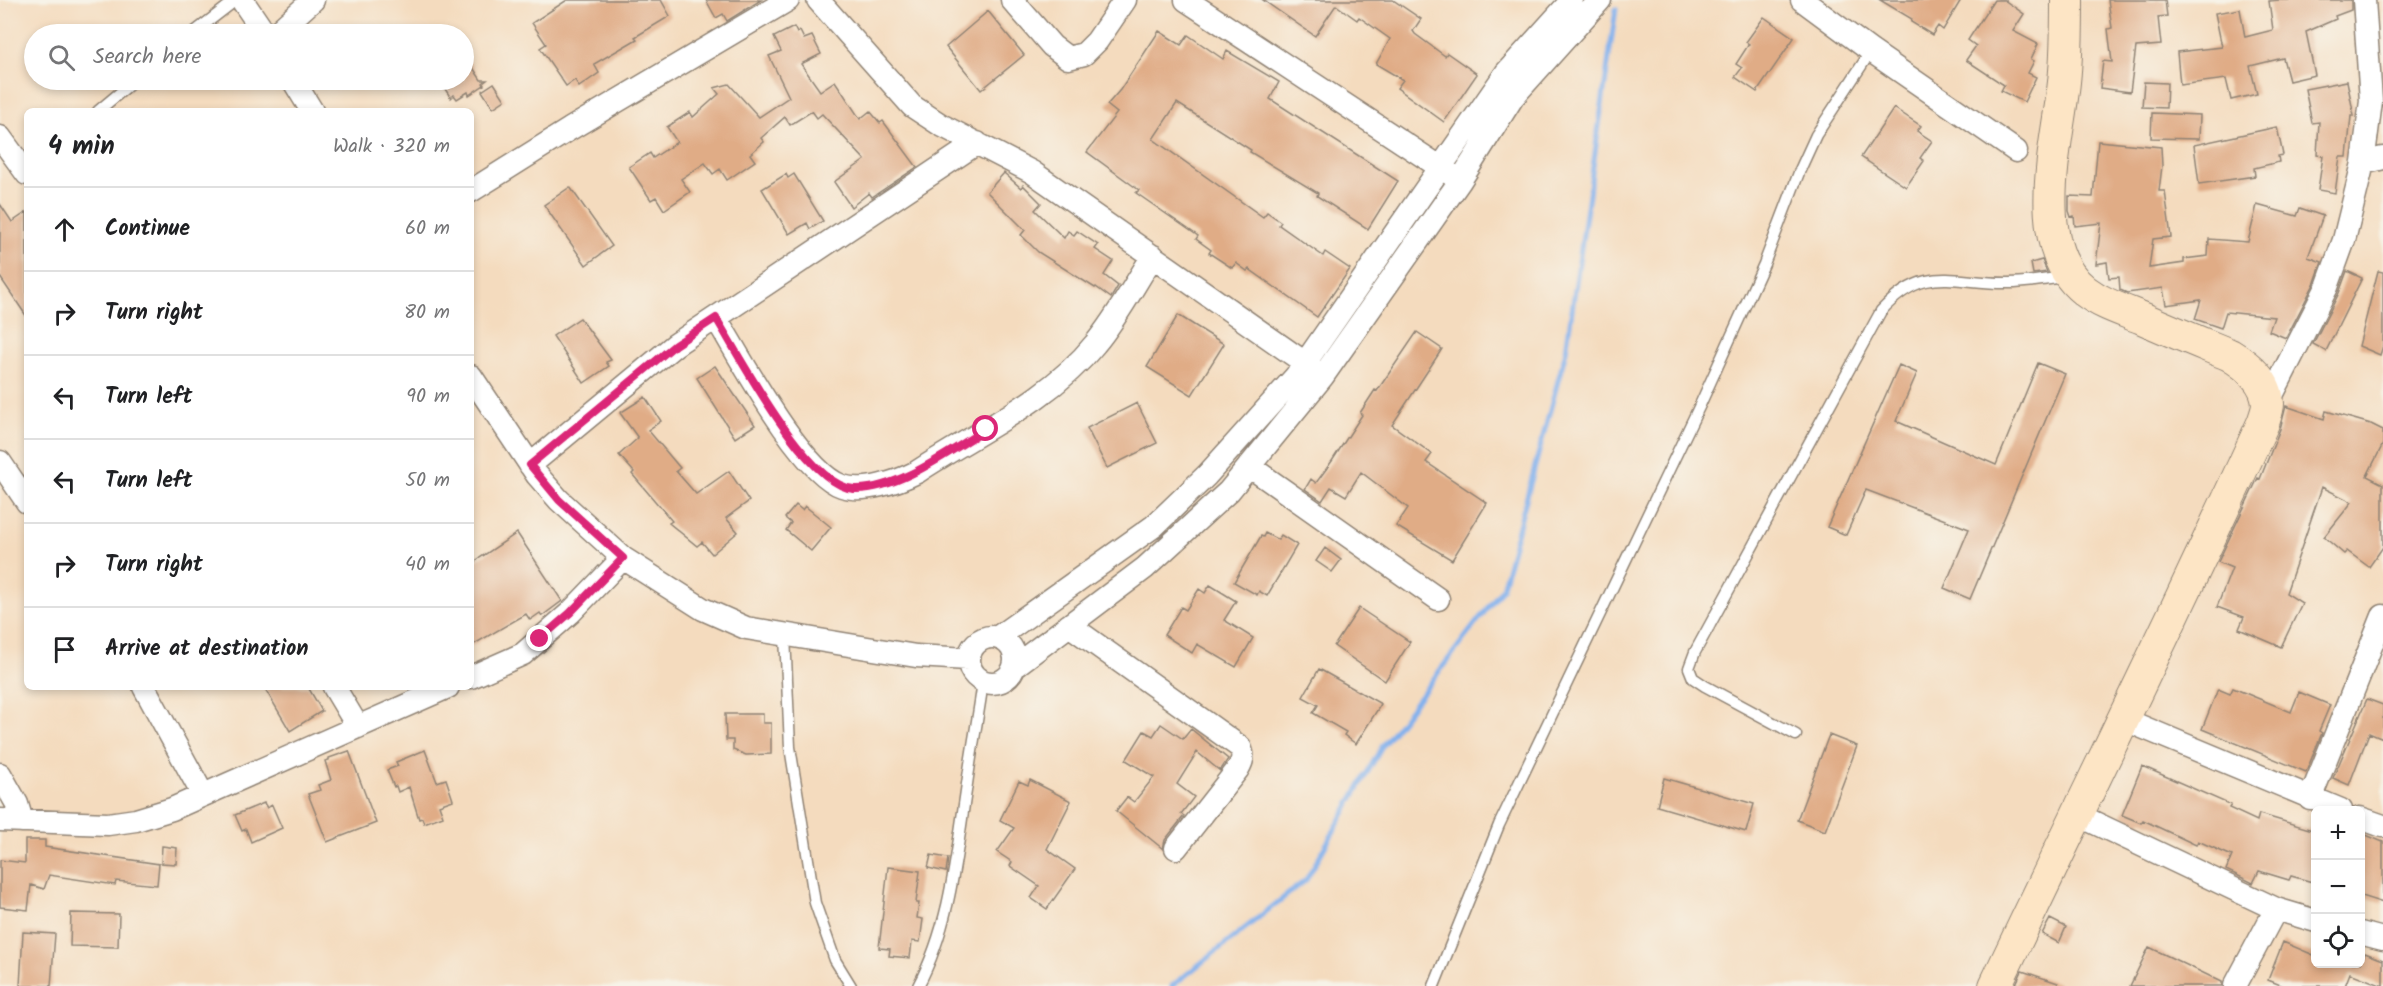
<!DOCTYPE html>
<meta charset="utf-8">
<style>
:root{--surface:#fff;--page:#f2f2f2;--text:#202124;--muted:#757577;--line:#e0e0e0}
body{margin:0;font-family:Kalam,sans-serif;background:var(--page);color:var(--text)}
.controls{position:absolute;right:18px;bottom:18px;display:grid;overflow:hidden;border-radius:9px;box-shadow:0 3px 9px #0003}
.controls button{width:54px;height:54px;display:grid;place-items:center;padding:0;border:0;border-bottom:2px solid var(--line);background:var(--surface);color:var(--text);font:30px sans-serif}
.stop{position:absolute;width:18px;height:18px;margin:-14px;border:4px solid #db2777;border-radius:50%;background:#fff}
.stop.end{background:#db2777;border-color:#fff;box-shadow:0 2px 6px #0008}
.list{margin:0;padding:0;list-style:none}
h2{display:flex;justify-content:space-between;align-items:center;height:78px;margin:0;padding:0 24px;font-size:26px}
h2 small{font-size:20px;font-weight:400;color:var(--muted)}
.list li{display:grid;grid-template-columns:39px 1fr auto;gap:18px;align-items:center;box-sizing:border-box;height:84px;padding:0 24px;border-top:2px solid var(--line)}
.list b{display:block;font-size:22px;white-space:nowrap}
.list em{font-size:20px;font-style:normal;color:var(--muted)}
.icon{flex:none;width:33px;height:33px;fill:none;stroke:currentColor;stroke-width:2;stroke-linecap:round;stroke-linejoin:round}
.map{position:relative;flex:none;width:2383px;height:986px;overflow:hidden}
.search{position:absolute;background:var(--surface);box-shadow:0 3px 9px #0003;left:24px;top:24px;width:450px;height:66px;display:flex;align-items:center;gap:15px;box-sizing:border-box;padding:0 21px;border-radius:33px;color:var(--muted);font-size:22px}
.panel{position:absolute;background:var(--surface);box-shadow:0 3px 9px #0003;left:24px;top:108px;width:450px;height:582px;border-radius:9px}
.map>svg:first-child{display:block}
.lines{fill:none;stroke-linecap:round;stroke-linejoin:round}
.stream{stroke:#82b1ed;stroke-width:5}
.building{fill:#e0ac86}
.lane-casing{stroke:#908374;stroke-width:13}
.street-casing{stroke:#908374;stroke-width:25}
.secondary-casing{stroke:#908374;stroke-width:34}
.lane{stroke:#fff;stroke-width:10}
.street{stroke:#fff;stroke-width:22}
.secondary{stroke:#fde5c5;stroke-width:32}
.route{stroke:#db2777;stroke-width:8}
</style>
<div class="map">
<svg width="2383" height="986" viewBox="0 0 2383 986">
<rect width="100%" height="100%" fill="#f7f3e8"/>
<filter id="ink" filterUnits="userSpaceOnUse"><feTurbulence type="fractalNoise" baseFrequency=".0167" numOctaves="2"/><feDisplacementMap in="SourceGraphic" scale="12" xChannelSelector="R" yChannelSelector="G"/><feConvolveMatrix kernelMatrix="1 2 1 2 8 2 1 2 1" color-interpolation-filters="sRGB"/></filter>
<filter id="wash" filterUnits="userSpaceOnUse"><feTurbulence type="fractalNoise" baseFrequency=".008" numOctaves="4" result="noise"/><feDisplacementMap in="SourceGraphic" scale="24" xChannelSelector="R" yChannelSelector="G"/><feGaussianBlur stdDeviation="1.35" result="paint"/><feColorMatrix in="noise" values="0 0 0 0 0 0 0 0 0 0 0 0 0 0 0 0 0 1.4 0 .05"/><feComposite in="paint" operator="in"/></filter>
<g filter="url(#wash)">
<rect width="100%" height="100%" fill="#f4dbbe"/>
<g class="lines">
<path class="stream" d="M1172,986L1306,880L1383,745L1502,589L1566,351L1616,9"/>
</g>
<g id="blocks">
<path class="building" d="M567,0H661L670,16L635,37L637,39L594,64L599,73L579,87L575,80L566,86L540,48L546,44L532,23Z
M706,0H761L727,21L723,14L716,18Z
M1263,0H1393L1421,19L1413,31L1415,34L1445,56L1447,53L1477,74L1444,122L1397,88L1403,80L1376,64L1390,39L1359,17L1357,20L1336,5L1315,36Z
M1880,0H1961L1943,30L1938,26L1932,35L1911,22L1912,19Z
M1994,0H2004L2024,14L2013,31L2038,44L2031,59L2034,61L2028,73L2036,77L2024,102L2001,91L2004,85L1966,60L1976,46L1968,40Z
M2108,0H2165L2167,16L2158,17L2161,45L2136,47L2130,92L2100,88L2103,61L2112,62L2108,29L2112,28Z
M2279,0H2351V10L2335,16L2336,19L2306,32L2315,75L2289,81L2283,58L2250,66L2257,94L2231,100L2226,79L2180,85L2177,52L2222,47L2215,13L2240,9L2245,37L2273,30L2269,1Z
M988,11L1024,55L981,90L946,47Z
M1764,17L1794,38L1757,92L1735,77L1742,68L1736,64L1749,44L1746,42Z
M794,27L797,33L800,31L804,39L812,36L821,54L801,64L820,91L835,81L860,119L870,111L880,123L883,121L917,167L872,197L869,193L851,207L834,182L865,160L822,114L817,118L812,111L790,125L785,117L761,138L764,142L750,154L755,161L727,180L720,169L713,174L705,163L681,179L690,192L664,210L656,197L651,200L629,167L650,153L653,158L677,142L667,127L690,112L693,117L719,94L714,88L729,84L759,117L789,97L769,56L781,51L774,37Z
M1159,31L1181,45L1188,35L1223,59L1227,51L1279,82L1270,99L1398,181L1368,229L1317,196L1318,193L1250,152L1251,150L1177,103L1153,139L1263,217L1267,212L1281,222L1279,225L1323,256L1325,252L1350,269L1317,317L1249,269L1247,271L1236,263L1232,268L1209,253L1211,250L1196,239L1198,236L1136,193L1139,190L1087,152L1117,113L1107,105L1120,90Z
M464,54L481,80H487L483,83L484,85L469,95L468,92L457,99L454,95L451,98L439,80H464Z
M2347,81L2354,116H2351L2347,157H2340L2335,193L2318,190L2323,156L2317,155L2319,122L2312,123L2305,89Z
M2144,82L2167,83L2166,108L2142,107Z
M494,83L505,100L493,108L482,91Z
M1894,108L1921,126L1917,131L1932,141L1920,158L1924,161L1906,187L1861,157Z
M2152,113L2200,115L2199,139L2151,138Z
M2277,127L2283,155L2278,156L2279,162L2254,168L2255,176L2199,184L2194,145Z
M2098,141L2161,147L2162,166L2159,191H2165L2171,237L2153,239L2149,268L2184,263V259L2208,256L2209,239L2248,242L2257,205L2297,216L2300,208L2323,216L2308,257L2322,262L2315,282L2286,338L2269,331L2274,317L2226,312L2221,328L2195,319L2201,300L2166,305L2163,288L2127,293L2120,290L2119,277L2109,278L2107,262L2096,264L2101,223L2075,226L2074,216L2071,217L2069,211V196L2093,197Z
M1004,173L1021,188L1023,185L1041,203L1035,210L1064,238L1068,231L1074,235L1077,231L1098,245L1095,249L1113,261L1104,275L1118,286L1111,298L1096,287L1095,288L1038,252L1021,235L1025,230L987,192Z
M786,174L788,178L794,174L823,221L810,229L807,223L789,234L762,189Z
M570,187L612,246L586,265L544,205Z
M0,204L12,222L27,212V317L0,277Z
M2042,260L2047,272L2033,274L2031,263Z
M2347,271L2362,278L2326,351L2313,344L2339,293Z
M2378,271L2383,272V346L2380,355L2359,346Z
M1178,315L1224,344L1192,395L1147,367Z
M580,318L611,360L606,362L609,366L584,383L553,336Z
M1417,332L1442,349L1392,425L1432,454L1426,462L1487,503L1452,560L1396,526L1408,508L1361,472L1346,496L1331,487L1322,501L1305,489L1311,479L1316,483L1332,461L1362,415L1360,413L1375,390L1377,391Z
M2038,363L2065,374L1970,599L1944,588L1969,529L1866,490L1846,535L1827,527L1899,365L1917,373L1896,421L1996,465Z
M715,366L755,425L735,438L697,378Z
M645,397L661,421L648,430L680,468L676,471L696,494L729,471L749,501L726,518L738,532L712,554L702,542L697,546L669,523L672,521L632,474L634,472L619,455L638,438L620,413Z
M1137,403L1157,443L1107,468L1087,428Z
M2286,406L2324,419L2326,411L2371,424L2383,430V444L2367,476L2383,484V547L2369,567L2347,551L2344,554L2324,537L2352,502L2322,487L2286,593L2302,603L2281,647L2239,629L2244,617L2217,607L2232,568L2218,562L2258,478L2260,479L2280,429Z
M796,505L802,510L805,506L831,527L811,551L786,530L791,523L785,518Z
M517,533L562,601L542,616L540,613L530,620L526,614L471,646V564Z
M1265,533L1278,540L1281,535L1297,545L1267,596L1259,591L1257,595L1234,582L1261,536L1263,537Z
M1325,548L1341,560L1332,572L1316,561Z
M1210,585L1236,601L1224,620L1253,638L1236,667L1197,644L1192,653L1164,635L1181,607L1186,610L1199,589L1205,593Z
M1359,608L1410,642L1385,681L1334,646Z
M1319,669L1381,704L1356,744L1344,735L1346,732L1313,713L1318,705L1303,697Z
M264,687H308L322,711L290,731Z
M2233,688L2291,712L2299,692L2330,705L2319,731L2322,733L2306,772L2202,729L2218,689L2230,694Z
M2367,699L2383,705V739L2369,733L2349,785L2333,778Z
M725,714H763V723H771V754L746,755L733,750V740H726Z
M1161,724L1183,739L1191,729L1228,759L1220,771L1197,752L1177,784L1194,797L1181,814L1184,816L1165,840L1163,849L1116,811L1127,797L1134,802L1154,777L1126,760L1144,731L1153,736Z
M1829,735L1857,746L1825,831L1797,820Z
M425,750L437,782L446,779L453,800L439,805L443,816L424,823L422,818L419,819L409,787L398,792L396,786L394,787L387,770L398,766L396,762Z
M349,751L376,823L327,842L308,794L320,790L318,785L331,780L325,761L329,760V758Z
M2142,766L2231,805L2229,808L2257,821L2259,814L2316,831V883L2291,876L2289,880L2259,871L2253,883L2226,870L2232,856L2198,841L2196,845L2143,820L2141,823L2122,815Z
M1664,778L1754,804L1746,832L1657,806Z
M1030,780L1071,801L1047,849L1075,869L1047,909L1031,898L1039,886L1010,866L1012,862L997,852L1014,828L1000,820L1019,781L1028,785Z
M264,803L267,808L272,805L282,828L251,842L246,829L242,831L235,815Z
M2361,833L2383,842V903L2361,896Z
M25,840H45V847L159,864L157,885L116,881L115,885L49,875L44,889L31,885L28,910L0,907V860L25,863Z
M162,846L177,848L176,864L161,863Z
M931,855L948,858L946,872L928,868Z
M888,867L920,871L916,903H919L917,918L923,919L920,942L912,941L910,958L889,956L890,949L879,948Z
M71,913L119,914L118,947L70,946Z
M2050,919L2066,927L2059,943L2042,934Z
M23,932L55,934L51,986H20Z
M2283,942L2316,956V963H2361L2365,953L2383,960V986L2350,973L2345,986H2283L2268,980Z
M2149,947L2222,982V986H2130Z
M2022,971L2058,983V986H2015Z"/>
</g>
</g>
<g filter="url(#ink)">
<use href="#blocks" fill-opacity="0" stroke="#908374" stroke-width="1.5"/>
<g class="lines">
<defs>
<path id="lane" d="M192,34L236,0
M98,111L135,80
M785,635L790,747L815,903L835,960L851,986
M1796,735L1705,686L1693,678L1689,668L1695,652L1881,311C1926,262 1953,284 2009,283C2027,283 2046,279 2065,277
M918,986C950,926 956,857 966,791C971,754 978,718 983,682
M1434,986L1499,825L1700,405L1764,264L1800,170L1816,135L1871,51"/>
<path id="street" d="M242,0L265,34
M818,0L912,106L941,125L1032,172L1315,370
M1012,0L1052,46L1068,58L1084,54L1097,41L1125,0
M1186,0L1452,175
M1802,0L1871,51L2016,151
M275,34L313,0
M293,80L312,111
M0,137L27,174
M2363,163L2383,158
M471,191L570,129L788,0
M716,318C740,357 801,472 842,486C864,493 897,482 917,472C977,432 1049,401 1095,344C1117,318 1134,285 1153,256
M471,376L537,475L559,500L623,558L703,609L746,628L916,656L968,659
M2268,403L2327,287L2344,240L2363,163L2371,101L2364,0
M0,462L27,502
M530,465L675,345L977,143
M1249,466L1438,599
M1069,625L1240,747C1244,756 1243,760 1238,769L1176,848
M969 660a23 23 0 1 1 46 0a23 23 0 1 1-46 0Z
M998,637L1154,526L1207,475L1296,376L1506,73L1572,0
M1015,666L1145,568L1229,491L1323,376L1460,181L1513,97L1600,0
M471,677L523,654L570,613L623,558
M144,687L203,795
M334,687L358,727
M2123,719L2341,810
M0,774L17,804L22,821
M2310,799L2383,616
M2076,814L2276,909L2316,921
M2360,818L2383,826
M0,820L108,824L136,820L172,809L448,687
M2360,933L2383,939
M2235,986L2276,909"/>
<path id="secondary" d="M1995,986C2084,798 2177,612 2263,423C2265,417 2268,409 2268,404C2267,381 2248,366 2230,355C2201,343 2171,331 2142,318C2122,310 2102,304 2085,291C2027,246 2058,142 2064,82C2067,55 2067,27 2067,0"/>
</defs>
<use href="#lane" class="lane-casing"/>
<use href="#street" class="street-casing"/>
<use href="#secondary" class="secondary-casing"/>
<use href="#lane" class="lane"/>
<use href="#street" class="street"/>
<use href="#secondary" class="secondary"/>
</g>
</g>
<g class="lines" filter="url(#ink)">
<path class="route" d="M540,639L570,613L623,558L559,500L530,465L675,345L716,318C740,357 807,486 854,489C897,491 950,451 986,429"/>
</g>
</svg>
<div class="controls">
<button>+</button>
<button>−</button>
<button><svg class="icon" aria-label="locate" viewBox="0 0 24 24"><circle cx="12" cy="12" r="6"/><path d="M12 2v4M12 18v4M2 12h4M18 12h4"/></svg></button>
</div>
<div class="stop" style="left:986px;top:429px"></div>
<div class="stop end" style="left:540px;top:639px"></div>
<div class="search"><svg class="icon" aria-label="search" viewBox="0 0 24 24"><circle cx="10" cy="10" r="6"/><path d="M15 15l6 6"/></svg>Search here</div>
<section class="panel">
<h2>4 min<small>Walk · 320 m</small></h2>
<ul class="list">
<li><svg class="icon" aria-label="ahead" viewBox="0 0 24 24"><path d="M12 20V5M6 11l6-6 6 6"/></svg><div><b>Continue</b></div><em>60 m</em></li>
<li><svg class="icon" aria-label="right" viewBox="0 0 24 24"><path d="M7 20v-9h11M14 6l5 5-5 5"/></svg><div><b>Turn right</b></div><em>80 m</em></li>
<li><svg class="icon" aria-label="left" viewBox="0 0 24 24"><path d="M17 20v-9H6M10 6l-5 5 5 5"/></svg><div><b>Turn left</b></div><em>90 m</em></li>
<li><svg class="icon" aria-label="left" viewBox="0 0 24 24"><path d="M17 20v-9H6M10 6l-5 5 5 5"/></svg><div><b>Turn left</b></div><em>50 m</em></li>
<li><svg class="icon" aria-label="right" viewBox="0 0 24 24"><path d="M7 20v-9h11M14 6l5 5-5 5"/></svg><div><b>Turn right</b></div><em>40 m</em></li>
<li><svg class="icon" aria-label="arrive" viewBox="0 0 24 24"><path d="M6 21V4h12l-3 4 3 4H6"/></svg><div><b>Arrive at destination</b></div></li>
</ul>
</section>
</div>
